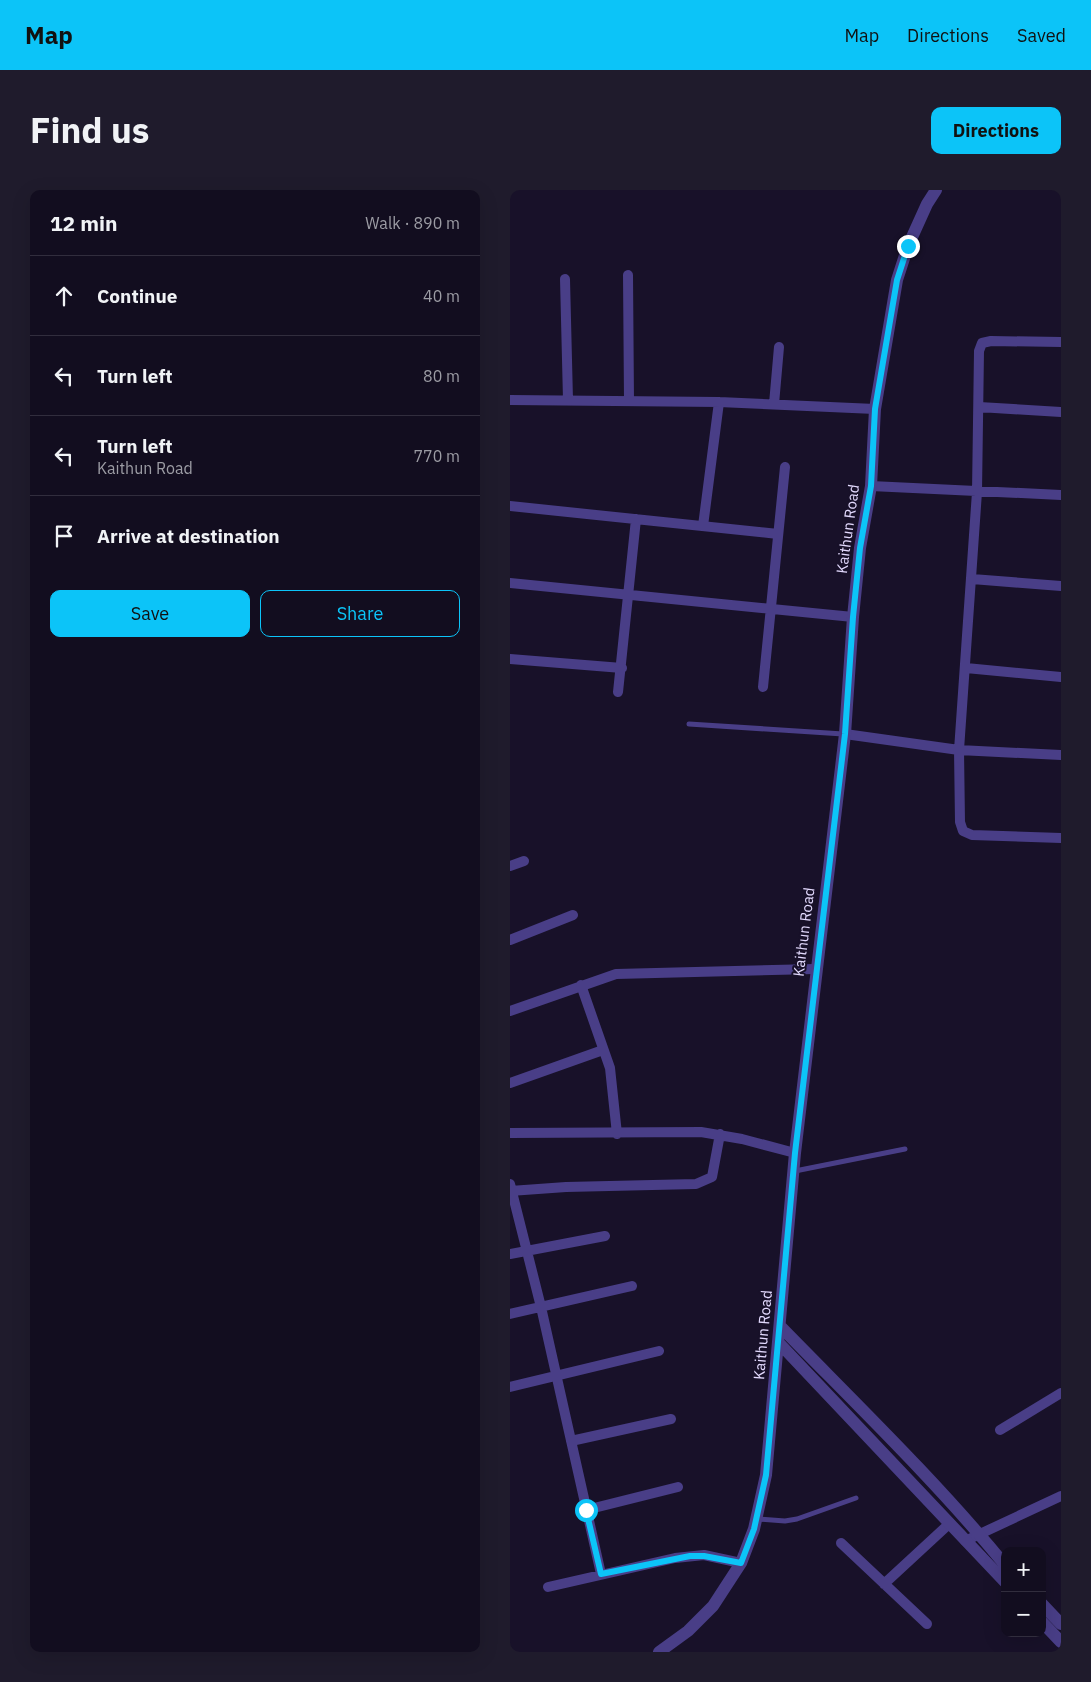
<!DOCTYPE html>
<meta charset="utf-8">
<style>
:root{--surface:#120d1f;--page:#1f1b2c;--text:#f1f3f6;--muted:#9c9ca4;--line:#312d3d;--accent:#0cc4f8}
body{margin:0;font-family:"IBM Plex Sans",sans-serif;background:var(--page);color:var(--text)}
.controls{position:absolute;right:15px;bottom:15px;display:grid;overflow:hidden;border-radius:10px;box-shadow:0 5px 20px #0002}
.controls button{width:45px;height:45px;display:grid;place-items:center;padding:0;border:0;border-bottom:1px solid var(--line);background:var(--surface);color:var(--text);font:25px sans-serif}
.stop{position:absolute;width:15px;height:15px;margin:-11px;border:4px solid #0cc4f8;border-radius:50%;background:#fff}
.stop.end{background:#0cc4f8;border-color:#fff;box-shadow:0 1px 5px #0008}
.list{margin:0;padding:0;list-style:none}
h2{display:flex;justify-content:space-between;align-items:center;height:65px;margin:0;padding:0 20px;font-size:21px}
h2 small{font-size:16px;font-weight:400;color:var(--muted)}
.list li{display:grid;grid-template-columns:32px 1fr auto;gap:15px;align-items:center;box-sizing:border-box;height:80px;padding:0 20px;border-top:1px solid var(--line)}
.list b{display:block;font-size:19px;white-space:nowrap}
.list p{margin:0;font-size:16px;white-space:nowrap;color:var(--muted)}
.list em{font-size:16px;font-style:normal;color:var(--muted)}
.actions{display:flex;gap:10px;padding:15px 20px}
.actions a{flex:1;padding:11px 0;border:1px solid var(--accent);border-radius:10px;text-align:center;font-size:18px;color:var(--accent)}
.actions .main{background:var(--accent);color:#111}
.icon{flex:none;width:28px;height:28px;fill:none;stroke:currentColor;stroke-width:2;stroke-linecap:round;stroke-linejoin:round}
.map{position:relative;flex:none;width:551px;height:1462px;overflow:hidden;border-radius:10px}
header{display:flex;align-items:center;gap:30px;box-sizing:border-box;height:70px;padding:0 25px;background:var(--accent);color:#111}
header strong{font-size:24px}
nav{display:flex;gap:28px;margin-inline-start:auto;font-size:18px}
.intro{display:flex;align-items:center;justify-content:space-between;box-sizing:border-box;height:120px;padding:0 30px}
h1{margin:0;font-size:35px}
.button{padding:12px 22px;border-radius:10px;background:var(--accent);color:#111;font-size:18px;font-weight:700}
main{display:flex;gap:30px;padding:0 30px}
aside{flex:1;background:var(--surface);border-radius:10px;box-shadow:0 5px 20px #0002}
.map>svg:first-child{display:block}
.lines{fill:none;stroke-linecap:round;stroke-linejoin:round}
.service{stroke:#493e87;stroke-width:5}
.minor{stroke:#493e87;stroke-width:10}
.tertiary{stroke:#493e87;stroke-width:12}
.route{stroke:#0cc4f8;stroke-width:6}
.labels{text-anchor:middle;stroke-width:4;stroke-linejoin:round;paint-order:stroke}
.street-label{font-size:15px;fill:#e3dafe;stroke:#181129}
</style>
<header>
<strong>Map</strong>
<nav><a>Map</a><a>Directions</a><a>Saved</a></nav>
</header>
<div class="intro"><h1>Find us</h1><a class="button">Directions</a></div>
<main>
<aside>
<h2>12 min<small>Walk · 890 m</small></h2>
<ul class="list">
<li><svg class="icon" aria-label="ahead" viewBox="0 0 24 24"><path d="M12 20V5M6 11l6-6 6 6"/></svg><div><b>Continue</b></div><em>40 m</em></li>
<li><svg class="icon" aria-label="left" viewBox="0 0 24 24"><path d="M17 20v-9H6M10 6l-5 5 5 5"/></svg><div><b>Turn left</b></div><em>80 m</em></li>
<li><svg class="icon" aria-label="left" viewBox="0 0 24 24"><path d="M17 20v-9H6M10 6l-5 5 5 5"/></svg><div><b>Turn left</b><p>Kaithun Road</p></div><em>770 m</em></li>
<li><svg class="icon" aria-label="arrive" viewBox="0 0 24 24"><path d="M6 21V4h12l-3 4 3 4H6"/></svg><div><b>Arrive at destination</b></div></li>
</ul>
<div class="actions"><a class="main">Save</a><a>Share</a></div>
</aside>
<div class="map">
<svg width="551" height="1462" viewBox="0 0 551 1462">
<rect width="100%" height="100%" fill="#181129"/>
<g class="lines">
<path class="service" d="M179,534L333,544
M285,981L395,959
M248,1329L275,1331L287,1329L346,1308"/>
<path class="minor" d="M118,85L119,211
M55,89L58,210
M551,152L481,151L472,153L469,161L467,302L449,560L450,632L453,641L462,645L551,648
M0,210L209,212L365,219
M264,214L269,157
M469,217L551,222
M361,296L551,305
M0,316L268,344
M193,336L209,212
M462,389L551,396
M0,393L343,427
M0,469L112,478
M456,478L551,487
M253,497L275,277
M108,502L126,329
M335,544L449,560L551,565
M0,676L14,671
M0,750L63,725
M71,795L100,878L107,944
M0,821L106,784L305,779
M0,893L93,860
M0,943L191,942L232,949L285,963
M0,994L31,1117L91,1384
M0,1001L56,997L186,994L202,987L210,944
M0,1064L95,1046
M0,1124L122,1096
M0,1197L149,1161
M490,1240L551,1203
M61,1251L161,1229
M76,1320L168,1297
M455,1351L551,1306
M331,1353L417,1434
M374,1394L440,1333
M38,1397L165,1368L194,1365L231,1373"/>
<path class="tertiary" d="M270,1136C346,1214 426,1291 495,1375
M269,1153L495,1392
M532,1414L551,1434
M532,1432L551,1452
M149,1462L178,1441L203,1416L231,1373L244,1339L256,1285L285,963L335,544L343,427L350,358L361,296L365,219L387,90L398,56L417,14L426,0"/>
</g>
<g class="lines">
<path class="route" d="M76,1320L91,1384L180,1366H194L231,1373L244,1339L256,1285L285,963L335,544L343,427L350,358L361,296L365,219L387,90L398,56"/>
</g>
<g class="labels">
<g class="street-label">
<text transform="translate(338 339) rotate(-82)" y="5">Kaithun Road</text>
<text transform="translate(294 742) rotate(-83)" y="5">Kaithun Road</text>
<text transform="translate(253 1145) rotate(-85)" y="5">Kaithun Road</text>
</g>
</g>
</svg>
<div class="controls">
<button>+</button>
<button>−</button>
</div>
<div class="stop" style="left:76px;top:1320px"></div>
<div class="stop end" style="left:398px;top:56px"></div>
</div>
</main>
